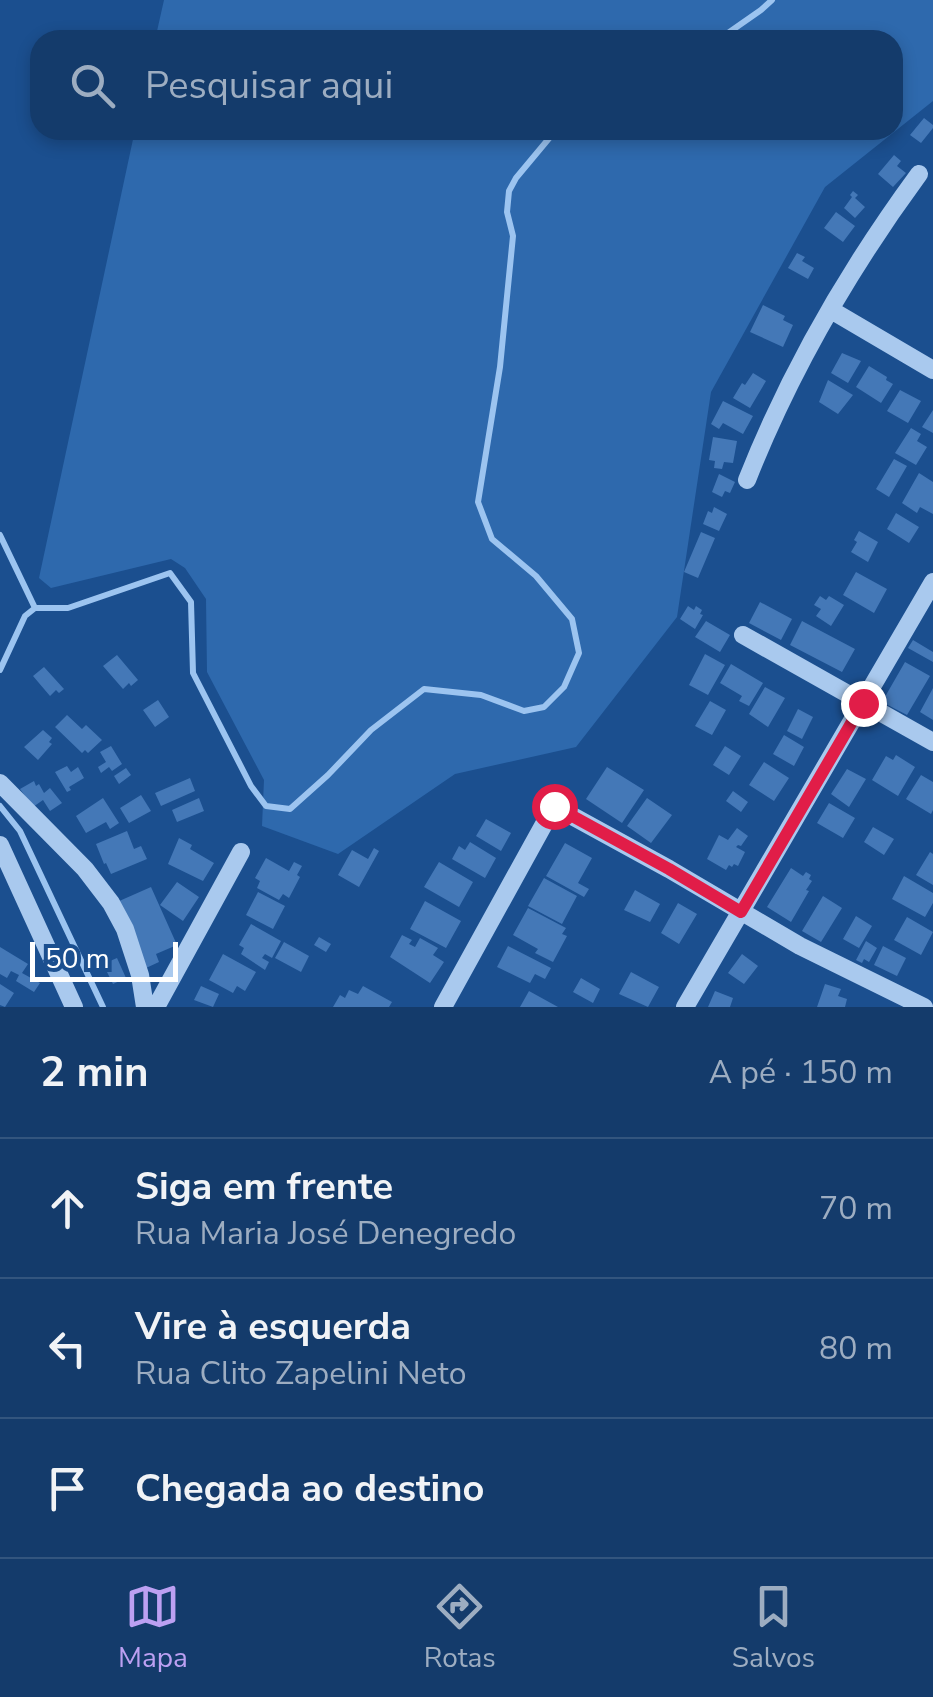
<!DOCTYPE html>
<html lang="pt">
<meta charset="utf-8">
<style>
:root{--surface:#143b6b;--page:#1d4271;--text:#f1f3f6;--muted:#9dadc1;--line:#33557e;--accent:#bca0f2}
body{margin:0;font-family:"Nunito Sans",sans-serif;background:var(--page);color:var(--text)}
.scale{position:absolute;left:30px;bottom:25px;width:148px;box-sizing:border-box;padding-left:10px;border:5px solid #fff;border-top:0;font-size:28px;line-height:35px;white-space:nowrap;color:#fff;-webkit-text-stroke:8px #1b4f8f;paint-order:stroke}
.stop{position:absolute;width:30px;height:30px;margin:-22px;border:8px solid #e11d48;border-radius:50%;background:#fff}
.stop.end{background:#e11d48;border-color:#fff;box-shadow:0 2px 10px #0008}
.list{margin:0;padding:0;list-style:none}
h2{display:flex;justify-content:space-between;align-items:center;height:130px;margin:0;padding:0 40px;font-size:42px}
h2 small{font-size:32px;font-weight:400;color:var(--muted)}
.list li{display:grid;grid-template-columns:65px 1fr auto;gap:30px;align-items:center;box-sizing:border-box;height:140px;padding:0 40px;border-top:2px solid var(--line)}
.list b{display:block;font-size:38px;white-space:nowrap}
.list p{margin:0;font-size:32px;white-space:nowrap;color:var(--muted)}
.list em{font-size:32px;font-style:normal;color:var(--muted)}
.icon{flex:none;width:55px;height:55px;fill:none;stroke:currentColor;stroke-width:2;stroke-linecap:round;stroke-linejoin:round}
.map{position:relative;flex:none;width:933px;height:1007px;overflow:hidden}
.search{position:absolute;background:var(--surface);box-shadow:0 5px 15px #0003;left:30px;right:30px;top:30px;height:110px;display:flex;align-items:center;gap:25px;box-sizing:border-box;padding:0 35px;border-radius:30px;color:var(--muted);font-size:38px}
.sheet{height:550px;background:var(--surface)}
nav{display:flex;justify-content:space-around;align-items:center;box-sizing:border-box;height:140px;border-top:2px solid var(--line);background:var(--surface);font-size:28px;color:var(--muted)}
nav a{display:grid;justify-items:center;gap:5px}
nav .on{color:var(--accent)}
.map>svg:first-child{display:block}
.green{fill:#2e69ad}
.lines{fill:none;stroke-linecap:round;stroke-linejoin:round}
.stream{stroke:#9cc4f0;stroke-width:6}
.building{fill:#4478b7}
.minor{stroke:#a9c9ee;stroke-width:18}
.route{stroke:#e11d48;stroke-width:12}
</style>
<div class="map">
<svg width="933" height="1007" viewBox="0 0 933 1007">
<rect width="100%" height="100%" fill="#1b4f8f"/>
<path class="green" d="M164,0H933V101L825,187L711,392L677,617L576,747L455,774L338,854L262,826L264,780L207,672L206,599L185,568L171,559L51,588L39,578L135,130H893V40H155Z"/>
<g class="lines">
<path class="stream" d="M718,40L761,10L772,0
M0,535L35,608H68L170,573L191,602L193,673L251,786L266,806L290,809L328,775L371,730L424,689L481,695L524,711L544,707L564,687L579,653L572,619L536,576L492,539L478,502L500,367L513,236L507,212L509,191L516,178L556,130
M0,670L25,616L35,608
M0,806L20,831L103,1007"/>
</g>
<path class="building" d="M924,118L933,125V128L921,143L910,135Z
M894,155L901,161L897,166L906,173L893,187L878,174Z
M853,191L858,195L855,198L865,207L855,218L844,208L852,197L850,195Z
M836,212L855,226L843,242L824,228Z
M797,253L805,257L802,261L814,268L808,279L788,268Z
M763,305L785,316L783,320L793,325L783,347L750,332Z
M842,353L861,361L848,383L831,373Z
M869,366L887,377L886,380L893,384L881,403L856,387Z
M753,373L766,381L750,408L733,398L742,383L745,385Z
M828,380L853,395L838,414L819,402Z
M900,390L921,401L908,423L887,411Z
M723,401L753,416L743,434L723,423L719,429L711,424Z
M933,410V433L922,427Z
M911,428L921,434L917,441L927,447L916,465L895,453Z
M713,437L737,441L733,463L724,462L722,469L714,468L715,461L709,460Z
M894,459L907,466L889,497L876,489Z
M919,473L933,482V514L920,507L917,513L902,503Z
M719,474L735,482L730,493L725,491L722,497L712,492Z
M714,507L727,514L719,531L703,524L708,511L712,513Z
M896,513L919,527L909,543L887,529Z
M859,531L878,542L868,562L851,552L857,542L854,540Z
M701,532L715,538L698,578L684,572Z
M856,572L887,589L874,613L843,595Z
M820,596L826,600L829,596L844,605L831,626L816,616L821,609L814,605Z
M760,602L792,619L781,640L749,623Z
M688,606L694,610L696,606L702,610L700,614L703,615L695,629L680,619Z
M706,621L730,635L720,652L695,637Z
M802,621L855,649L842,672L790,645Z
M913,640L933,652V662L908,648Z
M705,654L725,665L708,695L689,685Z
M117,655L138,680L131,686L129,683L123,689L103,666Z
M905,662L930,676L907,715L882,702Z
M731,664L763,683L749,706L739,701L742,696L720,683Z
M44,667L64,689L59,693L56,690L50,696L33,676Z
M765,687L785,698L768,727L749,714Z
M933,688V720L920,712Z
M158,700L169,717L155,727L143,710Z
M710,701L726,710L712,735L695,726Z
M798,709L813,717L802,739L787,731Z
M67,715L82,729L86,725L102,740L88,753L85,750L82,753L55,727Z
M43,730L52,738L49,742L52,744L38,760L24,747Z
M784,735L804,747L794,766L773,754Z
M111,746L122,764L112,771L109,767L101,773L98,767L106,762L100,752Z
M725,746L741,756L729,775L713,765Z
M896,755L915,767L898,796L872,780L886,756L893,760Z
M764,762L789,778L774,801L749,785Z
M67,766L71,772L78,767L84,778L69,787L71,790L67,792L55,772Z
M607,767L644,790L622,823L586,799Z
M126,768L131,775L119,784L114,776Z
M847,769L866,779L849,807L831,794Z
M921,775L933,782V810L931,814L906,799Z
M190,778L195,791L161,806L155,793Z
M34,781L36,786L39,784L44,793L50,788L62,803L50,811L43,800L33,807L20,789Z
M733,791L748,802L741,812L726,801Z
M141,795L151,811L129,823L120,808Z
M103,798L119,823L110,829L106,822L86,833L76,816Z
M199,798L204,811L177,822L172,810Z
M647,798L672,815L651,843L627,826Z
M829,803L855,818L843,838L817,823Z
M486,819L511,833L501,851L476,836Z
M873,827L894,839L884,855L864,842Z
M737,828L748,836L741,846L738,845L736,847L745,852L738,866L734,864L732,867L729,865L726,870L707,859L719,835L728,840Z
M127,831L134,849L141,846L147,859L111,874L106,863L104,864L96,844Z
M179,838L192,845L190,849L214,863L203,881L168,864Z
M470,842L496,858L485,878L452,859L459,846L465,850Z
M565,843L592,858L578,883L589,889L584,897L546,876Z
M374,848L379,851L359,887L338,875L352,850L368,859Z
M930,852L933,854V885L916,875Z
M266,858L289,871L294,862L302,866L297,875L300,877L289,898L283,894L279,900L257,888L260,881L255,878Z
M439,862L473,882L459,907L424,887Z
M791,868L803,876L806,872L811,875L809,879L812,881L806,890L809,891L791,922L767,907Z
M904,876L933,893V903L925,917L892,899Z
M544,878L577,896L562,924L528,906Z
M177,882L199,897L183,921L160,905Z
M151,887L177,945L156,954L159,962L146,968L117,902Z
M635,890L660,904L650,922L624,910Z
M258,892L285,906L273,929L246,915Z
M823,896L842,908L821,942L802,931Z
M425,901L461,921L446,948L410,929Z
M678,903L697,914L679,944L661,933Z
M528,908L566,928L562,934L567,936L553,962L535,953L538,949L513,935Z
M856,916L872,926L859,948L843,939Z
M907,917L933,932L921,955L894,940Z
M251,924L281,941L272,958L265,954L262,958L269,962L265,970L241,954L244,948L239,945Z
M402,935L412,940L409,944L415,947L420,938L438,948L433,955L444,962L430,983L390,957Z
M319,937L331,944L326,952L314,945Z
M866,941L877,948L869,962L864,959L862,963L856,960Z
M284,942L309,956L301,972L275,958Z
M508,946L551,968L545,979L535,974L530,983L497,967Z
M883,946L906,958L897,976L874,965Z
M0,947L28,964L22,973L40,983L34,992L16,981L19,975L11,971L7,978L0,974Z
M223,954L256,972L245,991L237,986L233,993L209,980Z
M742,954L758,966L744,984L728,973Z
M117,958L126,978L113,984L103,964Z
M631,972L659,987L648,1007L619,994Z
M581,978L600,989L593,1003L573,992Z
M0,984L14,993L5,1007L0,1005Z
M825,984L841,989L838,996L847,999L845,1007H817Z
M201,986L219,994L213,1007L194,1000Z
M363,986L392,1002L389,1007H333L340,995L345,998L349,990L358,994Z
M529,991L558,1007H520Z
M715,991L733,998L730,1007H708Z"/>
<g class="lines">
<path class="minor" d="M831,310L933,370
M747,480C790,371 850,268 919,174
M743,635L933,742
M0,783L85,869L111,903L125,929L140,975L145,1007
M0,845L74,1007
M156,1007L241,852
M443,1007L554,806L669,869L800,946L924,1007
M685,1007L933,582"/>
</g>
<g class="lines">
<path class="route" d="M554,806L669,869L741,912L863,703"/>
</g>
</svg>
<div class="scale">50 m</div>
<div class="stop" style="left:554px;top:806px"></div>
<div class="stop end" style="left:863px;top:703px"></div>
<div class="search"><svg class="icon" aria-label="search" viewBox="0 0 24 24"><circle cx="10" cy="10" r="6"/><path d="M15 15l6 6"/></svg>Pesquisar aqui</div>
</div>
<section class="sheet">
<h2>2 min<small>A pé · 150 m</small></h2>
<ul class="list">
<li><svg class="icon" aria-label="ahead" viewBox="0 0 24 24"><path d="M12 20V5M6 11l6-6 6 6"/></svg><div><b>Siga em frente</b><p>Rua Maria José Denegredo</p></div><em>70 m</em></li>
<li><svg class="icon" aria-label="left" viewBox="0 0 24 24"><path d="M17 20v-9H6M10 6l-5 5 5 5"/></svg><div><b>Vire à esquerda</b><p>Rua Clito Zapelini Neto</p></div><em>80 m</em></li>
<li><svg class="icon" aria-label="arrive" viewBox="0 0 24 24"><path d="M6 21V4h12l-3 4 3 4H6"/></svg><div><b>Chegada ao destino</b></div></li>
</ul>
</section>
<nav>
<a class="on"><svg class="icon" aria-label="map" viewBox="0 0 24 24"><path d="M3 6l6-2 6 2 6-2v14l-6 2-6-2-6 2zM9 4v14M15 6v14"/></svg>Mapa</a>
<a><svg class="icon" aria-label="directions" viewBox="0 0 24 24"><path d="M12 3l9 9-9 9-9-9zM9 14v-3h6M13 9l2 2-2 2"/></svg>Rotas</a>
<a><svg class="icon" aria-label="saved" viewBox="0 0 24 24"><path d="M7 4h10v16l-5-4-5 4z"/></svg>Salvos</a>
</nav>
